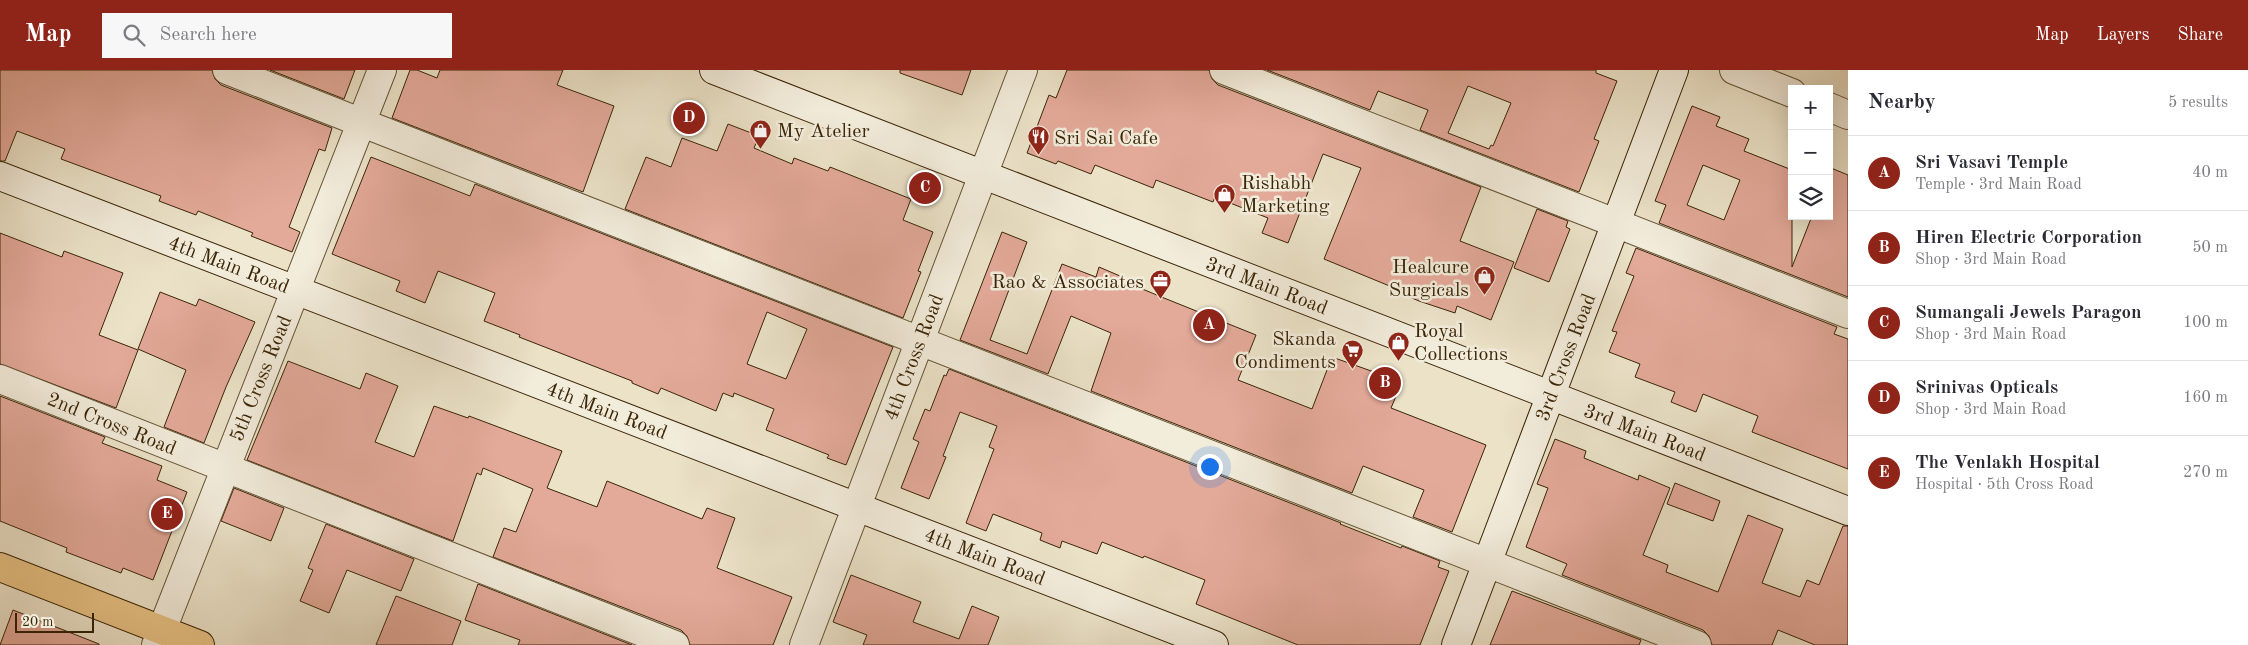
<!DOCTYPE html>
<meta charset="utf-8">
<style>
:root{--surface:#fff;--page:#f7f7f7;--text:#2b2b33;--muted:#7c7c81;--line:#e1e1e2;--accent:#8f2418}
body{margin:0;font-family:"Old Standard TT",serif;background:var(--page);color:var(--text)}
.controls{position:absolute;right:15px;top:15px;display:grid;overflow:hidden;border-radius:0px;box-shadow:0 5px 20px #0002}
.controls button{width:45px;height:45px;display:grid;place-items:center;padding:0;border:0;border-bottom:1px solid var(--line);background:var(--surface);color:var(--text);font:25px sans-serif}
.scale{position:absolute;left:15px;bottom:12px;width:79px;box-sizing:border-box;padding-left:5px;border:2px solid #3b2506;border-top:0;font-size:14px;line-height:18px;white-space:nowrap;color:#3b2506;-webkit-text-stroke:4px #f2ecdb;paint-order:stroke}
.you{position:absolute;left:1209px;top:396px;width:18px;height:18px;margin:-12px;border:4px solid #fff;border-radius:50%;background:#1a73e8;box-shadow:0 0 0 8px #1a73e833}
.badge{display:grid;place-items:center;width:32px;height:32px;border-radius:50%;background:var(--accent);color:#fff;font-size:16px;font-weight:700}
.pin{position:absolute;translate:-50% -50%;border:2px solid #fff;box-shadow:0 1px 5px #0006}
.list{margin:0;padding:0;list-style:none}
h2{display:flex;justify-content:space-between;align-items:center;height:65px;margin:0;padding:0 20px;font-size:21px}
h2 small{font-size:16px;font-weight:400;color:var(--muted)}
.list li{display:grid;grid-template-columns:32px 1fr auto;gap:15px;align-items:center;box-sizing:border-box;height:75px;padding:0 20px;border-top:1px solid var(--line)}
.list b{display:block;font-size:19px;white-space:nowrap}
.list p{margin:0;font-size:16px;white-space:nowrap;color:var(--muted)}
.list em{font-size:16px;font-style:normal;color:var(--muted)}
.icon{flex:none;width:28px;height:28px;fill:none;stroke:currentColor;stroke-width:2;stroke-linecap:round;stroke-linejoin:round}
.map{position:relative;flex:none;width:1848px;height:575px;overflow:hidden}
header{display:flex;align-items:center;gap:30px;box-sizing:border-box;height:70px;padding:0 25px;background:var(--accent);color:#fff}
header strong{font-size:24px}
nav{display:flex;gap:28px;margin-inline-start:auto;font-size:18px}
.search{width:350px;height:45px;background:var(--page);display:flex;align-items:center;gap:12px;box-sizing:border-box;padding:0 18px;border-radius:0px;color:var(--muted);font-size:19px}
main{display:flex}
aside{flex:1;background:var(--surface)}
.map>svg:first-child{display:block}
.building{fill:#e3a999;stroke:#3b2506;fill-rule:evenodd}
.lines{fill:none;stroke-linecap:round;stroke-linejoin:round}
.street-casing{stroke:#675436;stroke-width:30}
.secondary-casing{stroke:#3b2506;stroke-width:30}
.primary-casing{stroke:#3b2506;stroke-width:30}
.street{stroke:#f2ecdb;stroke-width:28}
.secondary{stroke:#f2ecdb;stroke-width:28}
.primary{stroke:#e6c184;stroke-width:28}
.labels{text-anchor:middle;stroke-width:5;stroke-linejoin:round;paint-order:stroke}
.poi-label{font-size:20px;fill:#3b2506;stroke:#f2ecdb;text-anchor:start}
.street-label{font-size:20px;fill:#3b2506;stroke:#f2ecdb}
</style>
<header>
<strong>Map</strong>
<div class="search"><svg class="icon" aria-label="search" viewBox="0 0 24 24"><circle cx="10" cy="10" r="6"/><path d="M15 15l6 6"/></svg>Search here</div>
<nav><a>Map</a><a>Layers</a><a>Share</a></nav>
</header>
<main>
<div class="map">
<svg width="1848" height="575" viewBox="0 0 1848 575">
<rect width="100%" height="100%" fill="#ebe2c8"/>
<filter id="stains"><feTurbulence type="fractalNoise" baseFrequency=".004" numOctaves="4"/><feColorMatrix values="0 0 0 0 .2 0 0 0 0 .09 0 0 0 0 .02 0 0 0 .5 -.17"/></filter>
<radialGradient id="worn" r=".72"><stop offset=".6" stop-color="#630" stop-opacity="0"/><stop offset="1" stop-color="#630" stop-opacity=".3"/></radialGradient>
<path class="building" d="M0,0H212L215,9L221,15L332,58L325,81L319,79L289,157L300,162L292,182L251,166L253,163L198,141L196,145L159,131L161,126L61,89L65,79L17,61L5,91H0Z
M270,0H355L344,29Z
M410,0H417L437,8L440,0H563L557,15L614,36L583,122L392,48Z
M900,0H971L962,25L900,3Z
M1067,0H1209L1212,9L1218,15L1481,117L1460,171L1514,192L1491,250L1457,236L1455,243L1419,231L1391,219L1392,217L1324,189L1361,98L1323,84L1288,173L1262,163L1268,148L1215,127L1213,132L1156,110L1153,118L1095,95L1091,104L1058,91L1056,94L1027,83L1049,25L1056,28Z
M1267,0H1596V3L1617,11L1594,69L1599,71L1579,122L1420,60L1428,40L1378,21L1370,40ZM1468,16L1511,33L1493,76L1491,75L1489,79L1448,63Z
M1692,36L1720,47L1716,56L1749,69L1744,81L1792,100V197L1812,146H1829L1831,98L1848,105V227L1659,153L1666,135L1655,131ZM1703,95L1740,110L1724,150L1687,135Z
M728,54L759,66L754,78L792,94L794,88L828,101L830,97L911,129L903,150L933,162L918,201L921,202L903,248L625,139L646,87L671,97L682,68L717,81Z
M371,87L470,126L475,114L893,277L846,395L827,388L829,385L766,360L774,339L734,323L733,327L723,323L716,341L661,318L658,324L632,313V311L519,267L520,265L484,251L495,223L438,201L425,233L396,221L400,211L332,184ZM767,242L807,259L786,309L747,294Z
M1537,139L1568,151L1566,157L1570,159L1549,212L1514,198Z
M1002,162L1027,172L990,270L1027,284L1062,194L1096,207L1099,197L1141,215L1140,218L1164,228L1256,265L1238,310L1312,339L1332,287L1402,312L1391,338L1486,375L1452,462L1413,447L1424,420L1363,396L1352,423L1091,321L1111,263L1071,246L1048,304L960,270Z
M0,163L62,187L64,181L123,203L99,265L138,280L116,338L0,294Z
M1636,178L1837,257L1834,264L1848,269V399L1752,362L1758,346L1703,324L1696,342L1671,332L1675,322L1635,307L1640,294L1609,282L1617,262L1612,261L1634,206L1626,203Z
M160,222L196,236L199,229L255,252L226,317L204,373L164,357L186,300L138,279Z
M288,291L360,319L366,303L398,316L375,372L414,387L434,336L468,348L469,346L562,381L547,418L597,437L607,411L702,449L707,438L735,448L717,498L792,527L773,575H690L687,566L681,560L493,487L504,458L516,462L533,419L483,398L481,405L477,403L453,471L247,390Z
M949,299L1341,453L1340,454L1401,478L1402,476L1440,491L1438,497L1449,501L1420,575H1298L1196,534L1205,510L1144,486L1143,488L1102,472L1097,484L1062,471L1060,478L1040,470L1042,463L993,444L986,461L966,453L994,379L989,377L997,356L960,342L943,386L946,387L929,429L901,418L919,372L913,369L925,339L930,341L944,305L946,306Z
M0,326L105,367L102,373L162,396L157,410L187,422L153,510L123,498L121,503L66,482L67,478L0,451Z
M1555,369L1586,381L1584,388L1638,410L1639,405L1670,418L1643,485L1668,495L1666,502L1718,522L1748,445L1783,459L1762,513L1800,527L1807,510L1819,515L1843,456H1848V575H1815L1778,560L1772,575H1712L1709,566L1703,560L1562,505L1567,494L1526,477L1548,418L1537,414Z
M1675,413L1720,431L1713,451L1667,434Z
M234,418L284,438L271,471L221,451Z
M326,454L414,489L401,521L347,500L329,543L300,531L313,500L308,498Z
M851,505L921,532L913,552L959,569L972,536L999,547L988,575H863L867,565L833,552Z
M478,514L632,575H518L520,570L465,550Z
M1512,521L1641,570L1639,575H1490Z
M396,526L461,551L452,575H376Z
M13,540L99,574V575H0Z"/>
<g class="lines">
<defs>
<path id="street" d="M227,0L1697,575
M1224,0L1848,244
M1734,0L1792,23
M1829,37L1848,45
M0,309L675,575
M156,575L382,0
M804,575L1023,0"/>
<path id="secondary" d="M714,0L1848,441
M0,106L1214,575
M1456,575L1674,0"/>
<path id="primary" d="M0,497L200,575"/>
</defs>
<use href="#street" class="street-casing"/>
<use href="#secondary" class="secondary-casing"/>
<use href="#primary" class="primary-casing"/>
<use href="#street" class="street"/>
<use href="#secondary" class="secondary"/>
<use href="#primary" class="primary"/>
</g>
<defs>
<symbol id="shop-pin" viewBox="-11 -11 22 30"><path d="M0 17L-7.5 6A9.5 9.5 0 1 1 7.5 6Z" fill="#8f2418" stroke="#f2ecdb"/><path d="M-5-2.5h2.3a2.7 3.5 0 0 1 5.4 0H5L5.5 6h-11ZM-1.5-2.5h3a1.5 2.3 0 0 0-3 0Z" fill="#fff"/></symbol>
<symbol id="restaurant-pin" viewBox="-11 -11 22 30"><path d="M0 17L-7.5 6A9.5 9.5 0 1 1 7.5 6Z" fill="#8f2418" stroke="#f2ecdb"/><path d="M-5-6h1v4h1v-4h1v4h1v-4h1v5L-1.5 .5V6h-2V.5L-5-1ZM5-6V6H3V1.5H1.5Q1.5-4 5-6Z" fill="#fff"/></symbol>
<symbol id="office-pin" viewBox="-11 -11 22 30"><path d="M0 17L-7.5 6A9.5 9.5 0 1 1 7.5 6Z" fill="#8f2418" stroke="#f2ecdb"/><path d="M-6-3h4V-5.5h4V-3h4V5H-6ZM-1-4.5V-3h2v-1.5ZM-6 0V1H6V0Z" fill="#fff"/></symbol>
<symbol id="supermarket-pin" viewBox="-11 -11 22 30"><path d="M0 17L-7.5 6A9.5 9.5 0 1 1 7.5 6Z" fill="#8f2418" stroke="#f2ecdb"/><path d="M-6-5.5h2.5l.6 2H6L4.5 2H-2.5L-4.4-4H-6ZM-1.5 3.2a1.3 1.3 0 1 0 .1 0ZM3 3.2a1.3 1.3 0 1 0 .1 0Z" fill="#fff"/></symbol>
</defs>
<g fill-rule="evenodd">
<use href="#shop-pin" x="748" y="48" width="25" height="34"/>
<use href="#restaurant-pin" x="1026" y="54" width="25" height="34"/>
<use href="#shop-pin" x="1212" y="112" width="25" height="34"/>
<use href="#shop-pin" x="1472" y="194" width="25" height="34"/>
<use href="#office-pin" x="1148" y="198" width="25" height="34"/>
<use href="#shop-pin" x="1386" y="260" width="25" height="34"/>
<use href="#supermarket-pin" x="1340" y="268" width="25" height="34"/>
</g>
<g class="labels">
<g class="poi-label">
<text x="777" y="67">My Atelier</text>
<text x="1054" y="74">Sri Sai Cafe</text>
<text x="1241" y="119">Rishabh<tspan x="1241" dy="23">Marketing</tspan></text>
<text x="1469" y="203" text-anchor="end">Healcure<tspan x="1469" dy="23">Surgicals</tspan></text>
<text x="1144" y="218" text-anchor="end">Rao &amp; Associates</text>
<text x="1414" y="267">Royal<tspan x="1414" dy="23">Collections</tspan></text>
<text x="1336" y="275" text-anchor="end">Skanda<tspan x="1336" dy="23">Condiments</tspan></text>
</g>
<g class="street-label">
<text transform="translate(229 194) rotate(21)" y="7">4th Main Road</text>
<text transform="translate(1267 215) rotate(21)" y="7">3rd Main Road</text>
<text transform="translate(913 287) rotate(-69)" y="7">4th Cross Road</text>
<text transform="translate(1565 287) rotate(-69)" y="7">3rd Cross Road</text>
<text transform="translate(260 308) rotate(-68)" y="7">5th Cross Road</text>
<text transform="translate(607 340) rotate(21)" y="7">4th Main Road</text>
<text transform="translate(112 353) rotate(22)" y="7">2nd Cross Road</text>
<text transform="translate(1645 362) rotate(21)" y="7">3rd Main Road</text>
<text transform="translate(985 486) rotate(21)" y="7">4th Main Road</text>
</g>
</g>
<rect width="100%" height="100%" filter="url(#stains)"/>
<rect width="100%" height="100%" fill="url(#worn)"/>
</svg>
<div class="controls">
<button>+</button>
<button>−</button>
<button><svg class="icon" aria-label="layers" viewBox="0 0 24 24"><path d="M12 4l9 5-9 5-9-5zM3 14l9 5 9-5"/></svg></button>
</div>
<div class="scale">20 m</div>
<div class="you"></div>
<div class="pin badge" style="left:1209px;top:255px">A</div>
<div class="pin badge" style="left:1385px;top:313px">B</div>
<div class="pin badge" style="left:925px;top:118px">C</div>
<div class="pin badge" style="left:689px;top:48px">D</div>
<div class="pin badge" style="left:167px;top:444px">E</div>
</div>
<aside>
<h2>Nearby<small>5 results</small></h2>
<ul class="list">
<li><span class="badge">A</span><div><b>Sri Vasavi Temple</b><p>Temple · 3rd Main Road</p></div><em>40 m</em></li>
<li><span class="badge">B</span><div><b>Hiren Electric Corporation</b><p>Shop · 3rd Main Road</p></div><em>50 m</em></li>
<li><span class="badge">C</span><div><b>Sumangali Jewels Paragon</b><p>Shop · 3rd Main Road</p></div><em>100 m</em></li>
<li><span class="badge">D</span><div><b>Srinivas Opticals</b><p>Shop · 3rd Main Road</p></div><em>160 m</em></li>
<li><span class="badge">E</span><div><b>The Venlakh Hospital</b><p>Hospital · 5th Cross Road</p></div><em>270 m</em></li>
</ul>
</aside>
</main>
